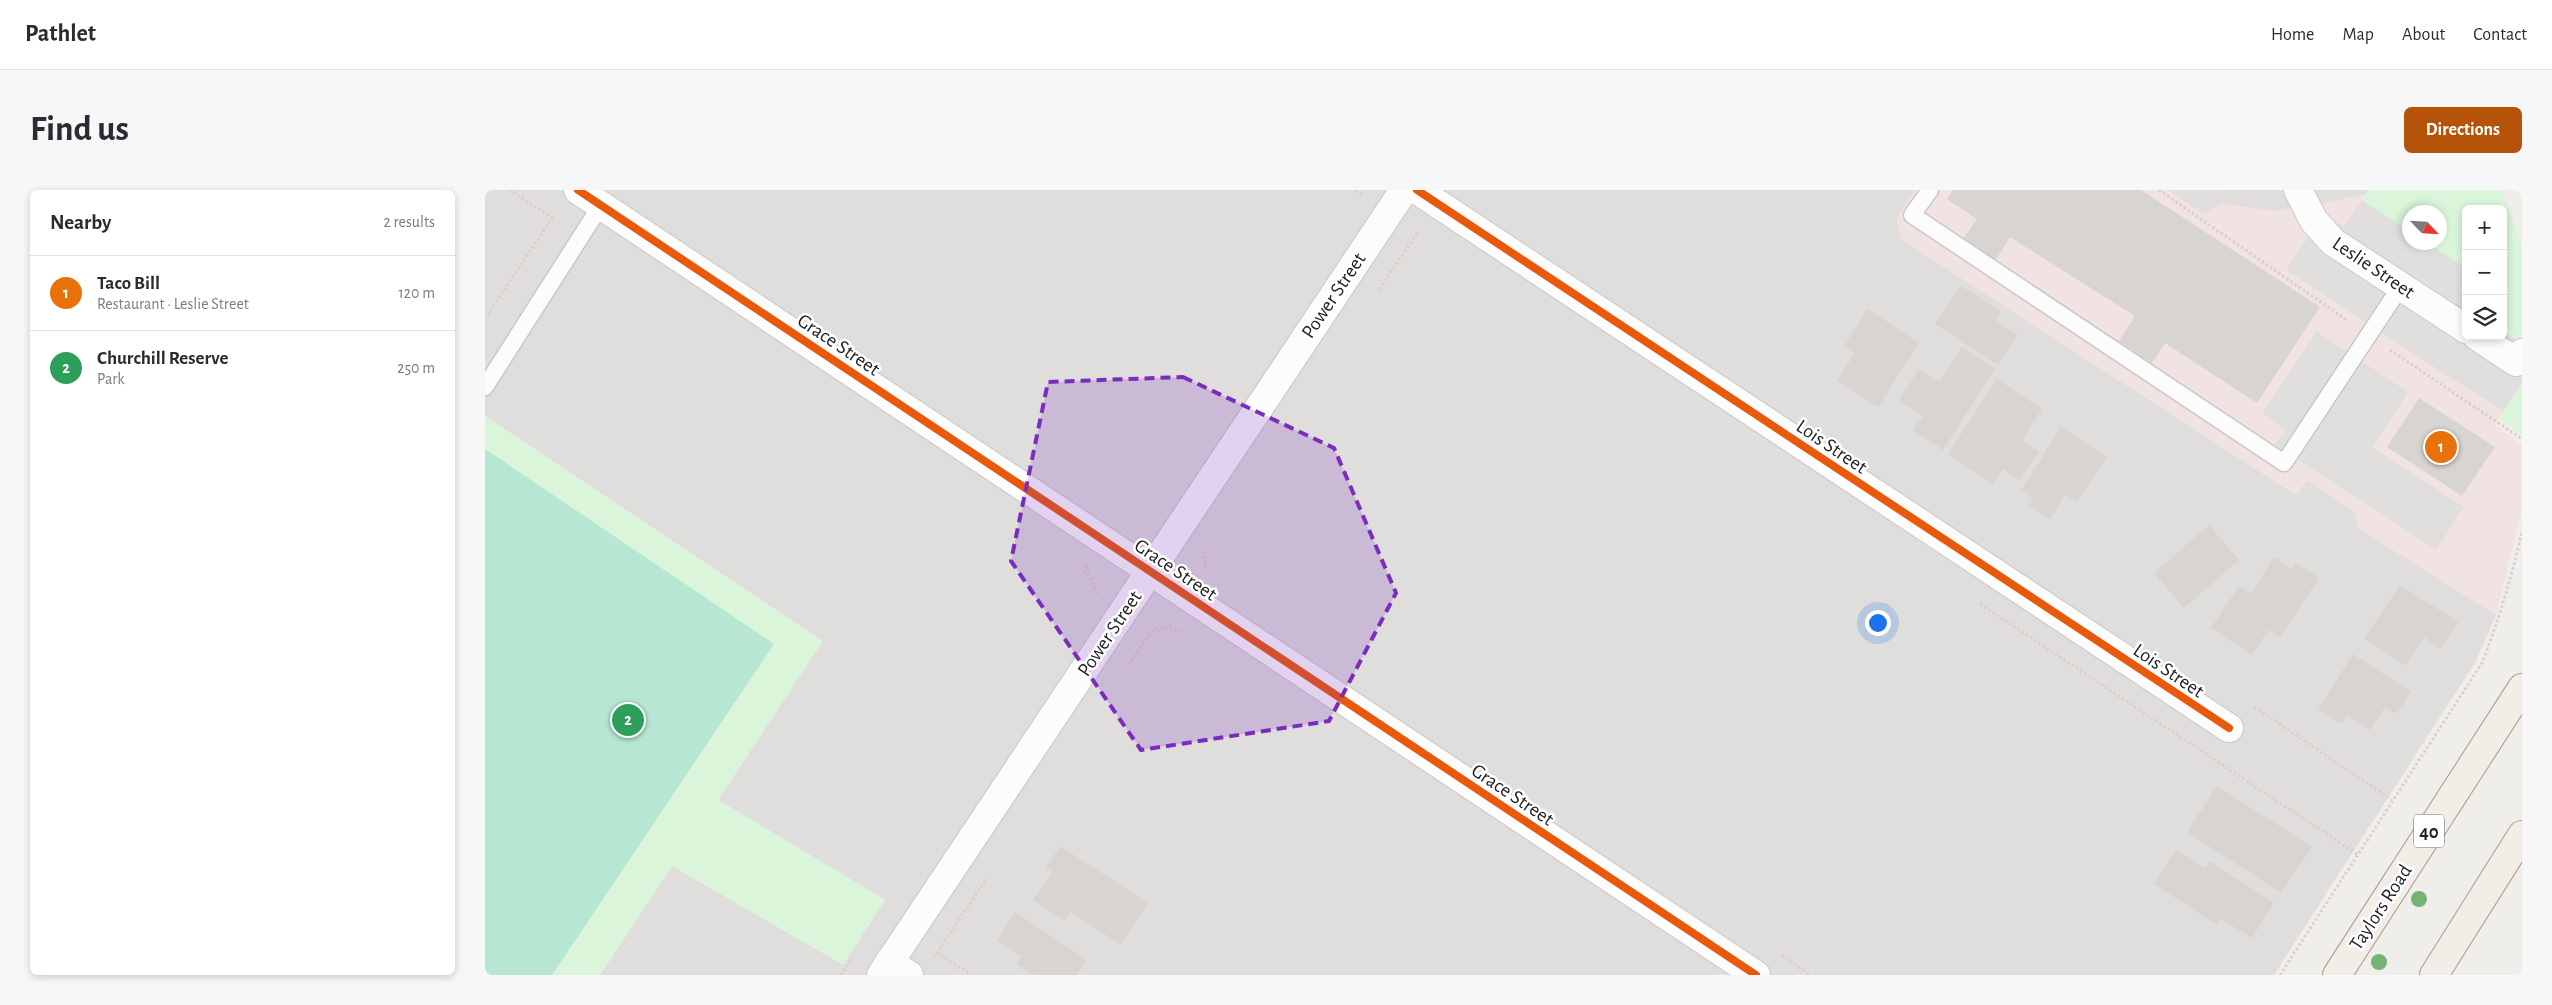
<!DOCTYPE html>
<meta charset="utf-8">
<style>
:root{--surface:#fff;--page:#f7f7f7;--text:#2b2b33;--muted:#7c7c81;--line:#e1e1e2;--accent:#b45309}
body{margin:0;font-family:"Alegreya Sans",sans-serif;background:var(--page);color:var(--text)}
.controls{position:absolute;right:15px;top:15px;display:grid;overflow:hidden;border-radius:8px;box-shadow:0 2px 8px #0003}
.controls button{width:45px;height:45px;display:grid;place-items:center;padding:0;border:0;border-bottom:1px solid var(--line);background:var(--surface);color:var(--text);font:25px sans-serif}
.compass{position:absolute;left:1917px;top:15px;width:45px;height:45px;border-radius:50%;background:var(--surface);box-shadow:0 2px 8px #0003;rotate:115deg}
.you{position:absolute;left:1392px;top:432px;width:18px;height:18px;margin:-12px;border:4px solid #fff;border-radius:50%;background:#1a73e8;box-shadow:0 0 0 8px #1a73e833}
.badge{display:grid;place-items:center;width:32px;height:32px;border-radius:50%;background:var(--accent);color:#fff;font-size:16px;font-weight:700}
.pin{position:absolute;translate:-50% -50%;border:2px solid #fff;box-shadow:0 1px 5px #0006}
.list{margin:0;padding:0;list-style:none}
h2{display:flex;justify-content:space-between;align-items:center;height:65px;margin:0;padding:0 20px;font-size:21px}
h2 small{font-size:16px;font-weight:400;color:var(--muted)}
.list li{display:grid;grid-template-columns:32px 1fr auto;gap:15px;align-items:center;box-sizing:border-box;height:75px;padding:0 20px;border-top:1px solid var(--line)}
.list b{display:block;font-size:19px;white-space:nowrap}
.list p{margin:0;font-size:16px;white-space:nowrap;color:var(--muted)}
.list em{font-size:16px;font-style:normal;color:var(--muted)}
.icon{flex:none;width:28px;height:28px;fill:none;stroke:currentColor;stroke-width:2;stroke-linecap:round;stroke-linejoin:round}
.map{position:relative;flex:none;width:2037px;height:785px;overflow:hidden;border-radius:8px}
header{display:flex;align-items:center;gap:30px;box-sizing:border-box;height:70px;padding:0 25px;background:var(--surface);border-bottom:1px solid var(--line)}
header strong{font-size:24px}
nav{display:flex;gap:28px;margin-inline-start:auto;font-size:18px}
.intro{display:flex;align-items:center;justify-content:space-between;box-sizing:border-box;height:120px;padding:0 30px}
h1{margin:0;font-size:35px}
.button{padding:12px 22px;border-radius:8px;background:var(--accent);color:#fff;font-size:18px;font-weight:700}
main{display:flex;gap:30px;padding:0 30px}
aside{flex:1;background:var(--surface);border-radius:8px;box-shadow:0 2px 8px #0003}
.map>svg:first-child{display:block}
.residential{fill:#dfdedc}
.commercial{fill:#f1e3e1;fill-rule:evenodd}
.park{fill:#daf5da}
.pitch{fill:#b7e6d2}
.parking{fill:#e0dfde}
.building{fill:#d7d4d2}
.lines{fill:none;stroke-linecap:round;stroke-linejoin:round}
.service-casing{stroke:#c9c8c7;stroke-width:19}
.minor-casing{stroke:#c9c8c7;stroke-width:30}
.primary-casing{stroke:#a79c86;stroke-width:30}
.path{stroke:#dccecd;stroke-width:3;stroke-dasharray:2.5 2.5;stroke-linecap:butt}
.service{stroke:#fdfcfc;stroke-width:16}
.minor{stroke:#fdfcfc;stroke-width:28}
.primary{stroke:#f3ede7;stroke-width:28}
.cycleway-casing{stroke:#fff;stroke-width:11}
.cycleway{stroke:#e8590c;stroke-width:8}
.tree{fill:#73b476}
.marked{fill:#7b2cbf;fill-opacity:0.2;stroke:#7b2cbf;stroke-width:4;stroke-dasharray:10 6;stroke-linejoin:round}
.labels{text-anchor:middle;stroke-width:5;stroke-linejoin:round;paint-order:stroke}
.shield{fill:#fff;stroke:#646464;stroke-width:1}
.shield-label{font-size:19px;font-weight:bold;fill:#222}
.street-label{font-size:20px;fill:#222;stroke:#fff}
</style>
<header>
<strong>Pathlet</strong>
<nav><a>Home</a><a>Map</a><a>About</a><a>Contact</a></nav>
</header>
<div class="intro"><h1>Find us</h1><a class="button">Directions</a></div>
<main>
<aside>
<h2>Nearby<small>2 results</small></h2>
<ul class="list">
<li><span class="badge" style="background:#e8710a">1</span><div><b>Taco Bill</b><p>Restaurant · Leslie Street</p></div><em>120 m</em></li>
<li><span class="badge" style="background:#2e9e5b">2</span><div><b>Churchill Reserve</b><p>Park</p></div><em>250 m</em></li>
</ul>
</aside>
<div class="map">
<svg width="2037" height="785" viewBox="0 0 2037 785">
<rect width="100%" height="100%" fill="#f0eeeb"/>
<path class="residential" d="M0,0H1430L1412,28L1416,49L1811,305L1822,289L1870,322L1875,339L2011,425L1991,471L1789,785H115L187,676L358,774L400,710L233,610L337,451L0,226Z
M1683,0H1890L1875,6L1792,22L1736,14L1718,24Z"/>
<path class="commercial" d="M1430,0H1683L1718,24L1736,14L1792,21L1875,6L1890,0L2018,19H1981V146H2004L1972,192L2017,222L2011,236L2037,255V320L2011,425L1874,338L1870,321L1822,290L1812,305L1416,49L1412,28ZM1924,22H1954V52H1924Z"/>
<path class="park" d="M1883,0H2016L2037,54V154L2018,141V19H1981V78L1942,53L1954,52V22H1924V41L1877,10Z
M2037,193V244L2014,229Z
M0,226L338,451L233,610L400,710L358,775L187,676L115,785H0Z"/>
<path class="pitch" d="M0,259L289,454L67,785H0Z"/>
<path class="parking" d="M1683,0H1737L1748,7L1718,24Z
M1877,10L1924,41V52L1942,53L1981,78V146H2018V141L2037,154V193L2018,222L1801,80L1838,24L1859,37Z
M1831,141L1923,202L1888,257L1979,317L1951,360L1790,255L1800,240L1777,224Z"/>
<path class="building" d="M1468,0H1656L1835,117L1772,213L1680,153L1667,173L1634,151L1650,126L1525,47L1510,71L1478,49L1492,29L1462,9Z
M1476,96L1516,122L1510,130L1533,145L1513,175L1450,134Z
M1383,119L1434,153L1393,217L1352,191L1370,163L1359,156Z
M1477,157L1510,179L1458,260L1428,240L1438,226L1414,210L1434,179L1454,192Z
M1512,189L1557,219L1537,250L1554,262L1535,290L1518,279L1508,294L1463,264Z
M1934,208L2010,257L1977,306L1902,257Z
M1576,237L1622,267L1592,312L1580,305L1565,329L1544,315L1549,308L1536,300Z
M1724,335L1754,370L1699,418L1669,383Z
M1789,367L1807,379L1811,373L1834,388L1795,447L1783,440L1767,465L1726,438L1754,396L1766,404Z
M1915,395L1973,432L1956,459L1939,447L1920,476L1879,449Z
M1868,464L1926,502L1911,524L1900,517L1885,540L1862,525L1857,534L1833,519Z
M1732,596L1827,657L1796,703L1702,642Z
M575,656L663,713L636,755L586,722L580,731L548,710L567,682L561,678Z
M1691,659L1720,678L1725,671L1789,713L1767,748L1736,729L1732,735L1669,694Z
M530,722L602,770L592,785H549L532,774L536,766L512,750Z"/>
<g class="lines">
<defs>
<path id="service" d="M1445,0L1427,25L1799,273L1916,96
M0,197L116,15"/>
<path id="minor" d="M93,0L1271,785
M932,0L1744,538
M1813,0L1829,31L1848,52L1981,139
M1992,146L2031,172L2037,163
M404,772L424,785
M396,785L919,0"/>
<path id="primary" d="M1852,785L2037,498
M1949,785L2037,645"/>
</defs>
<use href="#service" class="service-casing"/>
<use href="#minor" class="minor-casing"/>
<use href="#primary" class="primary-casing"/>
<path class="path" d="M870,0L876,4L875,6
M1674,0L1863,131
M894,99L934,41
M0,129L67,28L25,0
M1905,160L2037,249
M718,361L721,379
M602,376L599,381L603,384L612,404
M1495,414L1872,664
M644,475L668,439L686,438L697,443
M1769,517L1907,610
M452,763L487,785
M1297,766L1325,785
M449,768L502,688
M356,785L366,770
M1795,785L1997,473C2014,429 2027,386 2037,341"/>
<use href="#service" class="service"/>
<use href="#minor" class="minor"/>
<use href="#primary" class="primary"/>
<defs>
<path id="cycleway" d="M93,0L1271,785
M932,0L1744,538"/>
</defs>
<use href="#cycleway" class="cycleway-casing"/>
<use href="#cycleway" class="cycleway"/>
</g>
<g class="tree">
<circle cx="1934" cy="709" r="8"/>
<circle cx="1894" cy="772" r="8"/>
</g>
<path class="marked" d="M698,187L849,258L911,403L844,531L656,560L526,371L563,192Z"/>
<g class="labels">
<rect class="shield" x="1929" y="624.5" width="30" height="33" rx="4"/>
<g class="shield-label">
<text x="1944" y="648">40</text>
</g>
<g class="street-label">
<text transform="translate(1889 77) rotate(34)" y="7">Leslie Street</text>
<text transform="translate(848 105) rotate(-56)" y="7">Power Street</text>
<text transform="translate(354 154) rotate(34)" y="7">Grace Street</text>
<text transform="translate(1347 256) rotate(34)" y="7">Lois Street</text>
<text transform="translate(691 379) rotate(34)" y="7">Grace Street</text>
<text transform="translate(624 443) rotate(-56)" y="7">Power Street</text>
<text transform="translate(1684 480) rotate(34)" y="7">Lois Street</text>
<text transform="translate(1028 604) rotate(34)" y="7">Grace Street</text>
<text transform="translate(1895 717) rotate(-57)" y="7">Taylors Road</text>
</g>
</g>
</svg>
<div class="controls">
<button>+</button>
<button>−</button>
<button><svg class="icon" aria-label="layers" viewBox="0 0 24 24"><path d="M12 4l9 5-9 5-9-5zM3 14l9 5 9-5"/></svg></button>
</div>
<svg class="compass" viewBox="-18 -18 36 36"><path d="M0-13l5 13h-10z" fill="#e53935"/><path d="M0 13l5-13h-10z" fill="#7c7c81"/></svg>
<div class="you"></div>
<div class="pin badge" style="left:1956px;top:257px;background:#e8710a">1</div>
<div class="pin badge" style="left:143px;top:530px;background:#2e9e5b">2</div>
</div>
</main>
